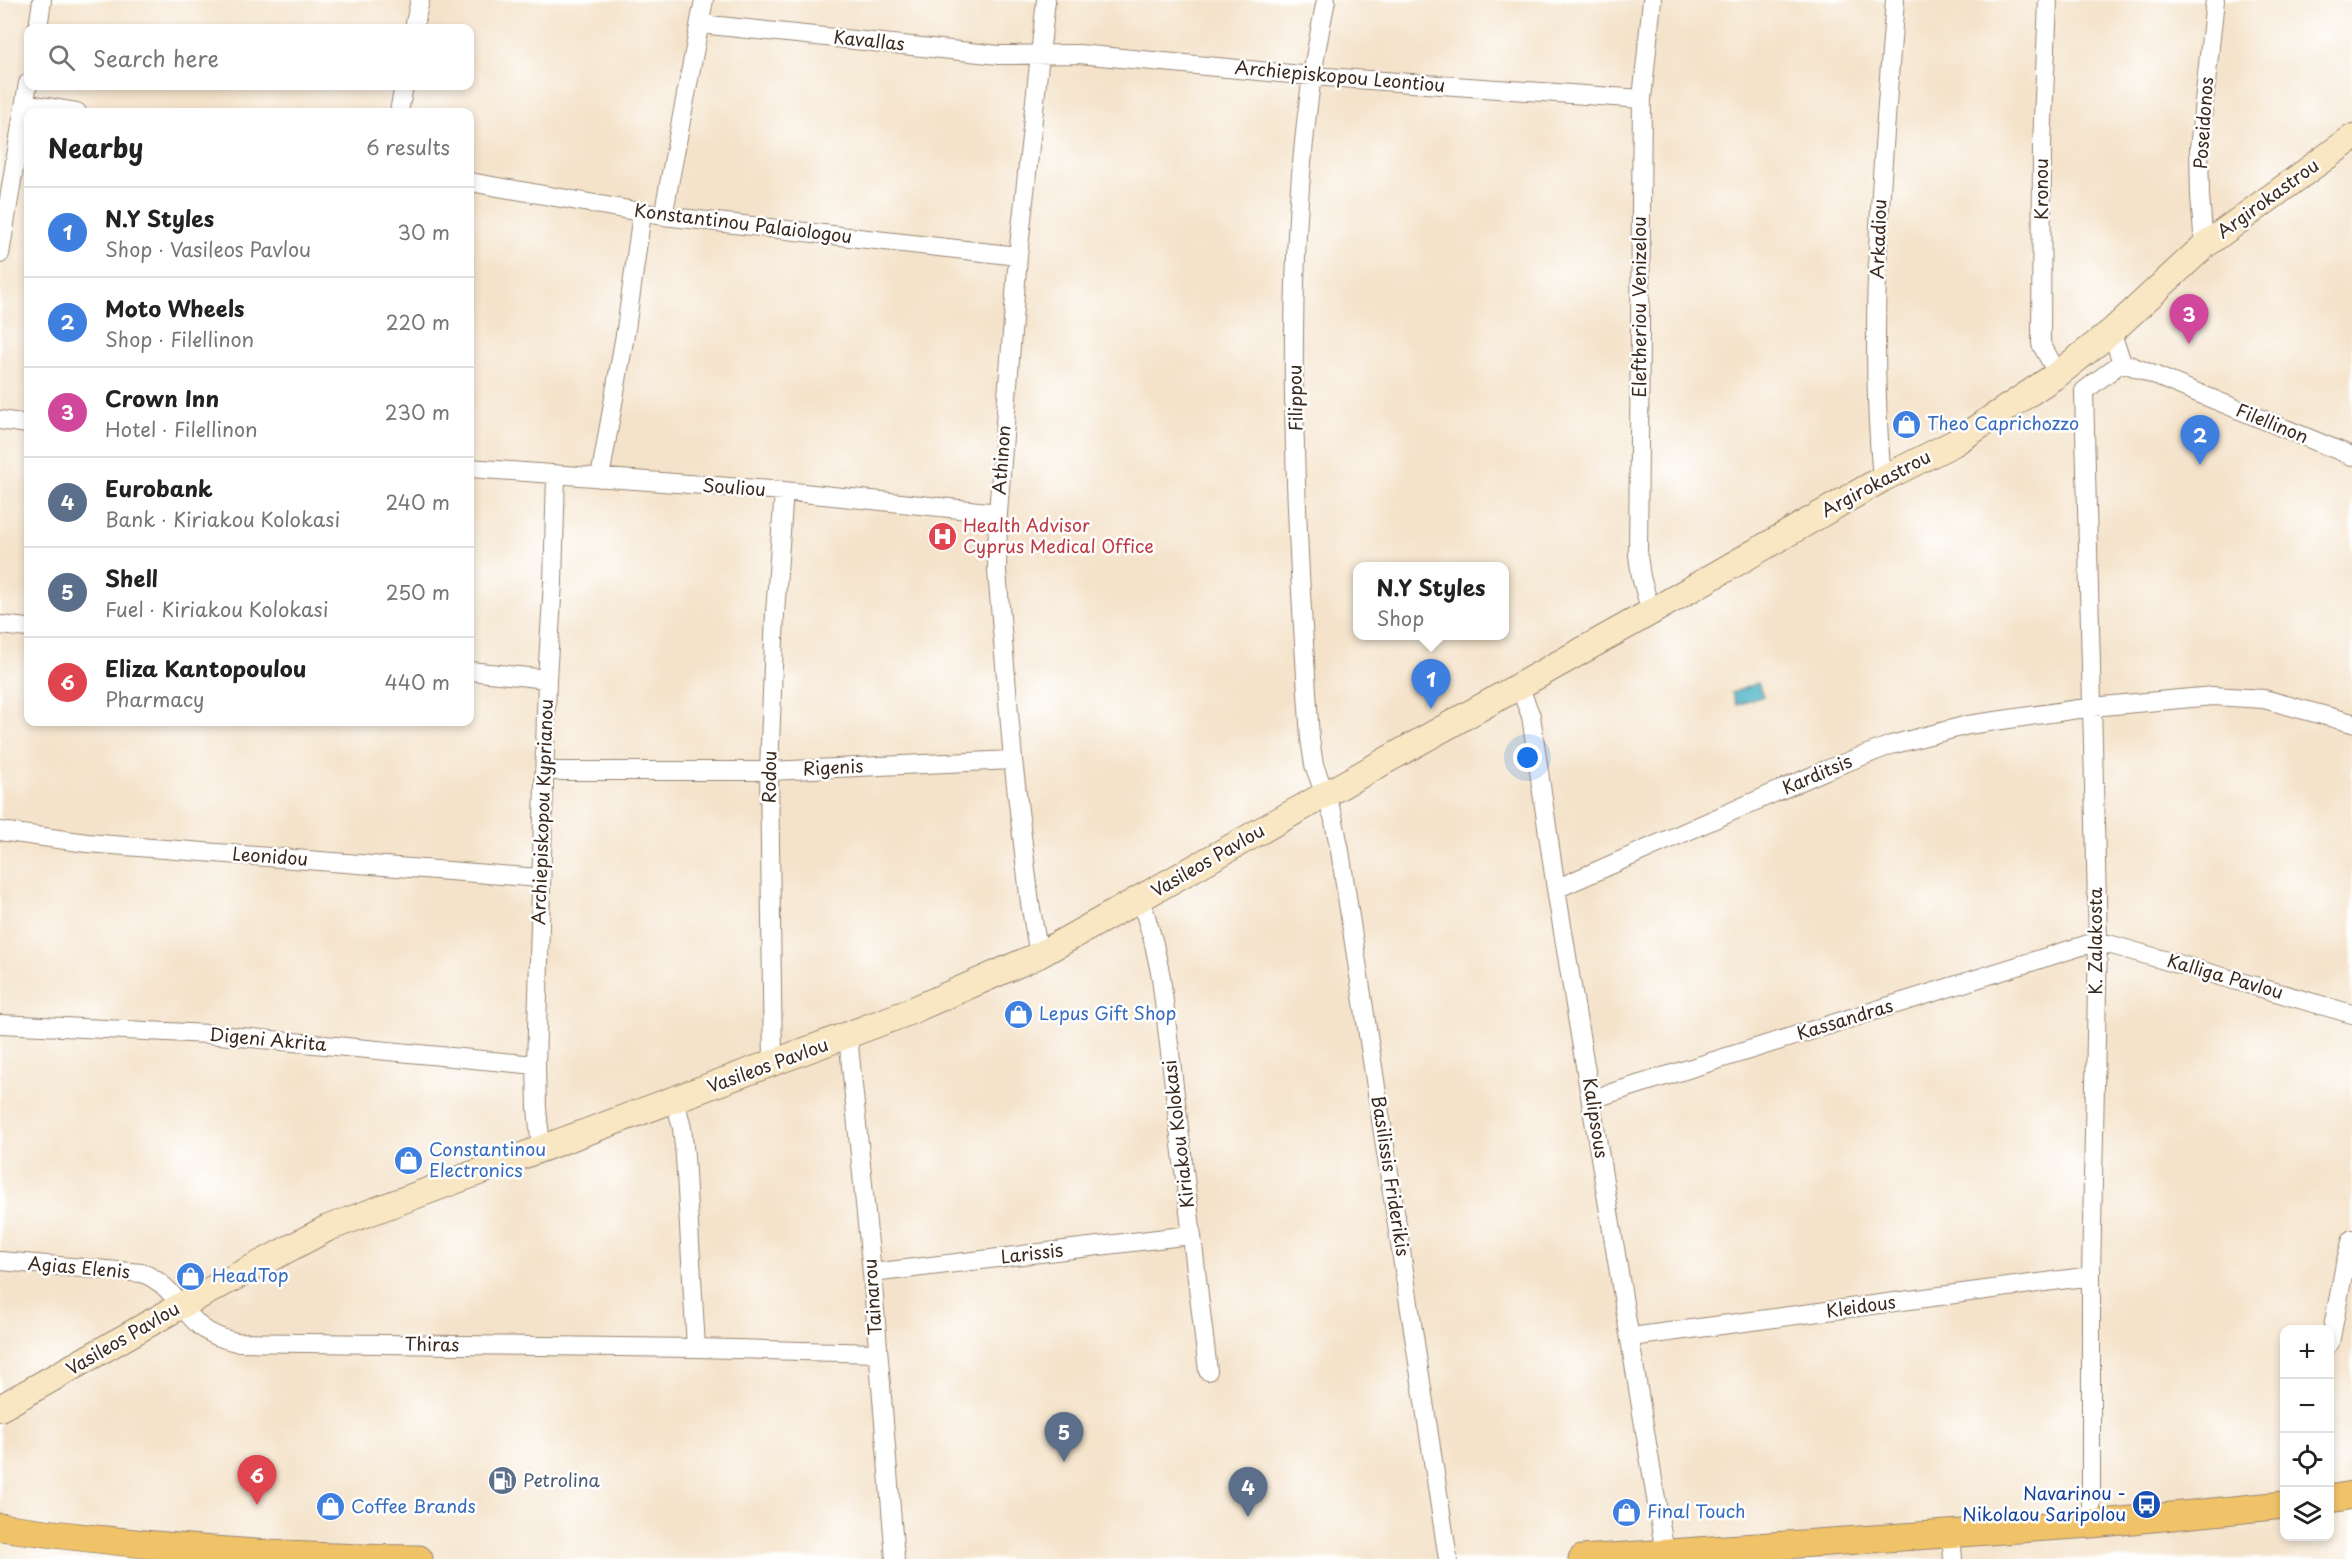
<!DOCTYPE html>
<meta charset="utf-8">
<style>
:root{--surface:#fff;--page:#f6f6f6;--text:#222;--muted:#767676;--line:#e0e0e0;--accent:#d93025}
body{margin:0;font-family:"Playpen Sans",sans-serif;background:var(--page);color:var(--text)}
.controls{position:absolute;right:18px;bottom:18px;display:grid;overflow:hidden;border-radius:12px;box-shadow:0 3px 9px #0003}
.controls button{width:54px;height:54px;display:grid;place-items:center;padding:0;border:0;border-bottom:2px solid var(--line);background:var(--surface);color:var(--text);font:30px sans-serif}
.you{position:absolute;left:1528px;top:758px;width:21px;height:21px;margin:-15px;border:4px solid #fff;border-radius:50%;background:#1a73e8;box-shadow:0 0 0 9px #1a73e833}
.badge{display:grid;place-items:center;width:39px;height:39px;border-radius:50%;background:var(--accent);color:#fff;font-size:20px;font-weight:700}
.pin{position:absolute;translate:-50% -50px;filter:drop-shadow(0 2px 3px #0008)}
.pin::after{content:'';position:absolute;top:32px;width:21px;height:18px;background:inherit;clip-path:polygon(0 0,100% 0,50% 100%)}
.popup{position:absolute;left:1353px;top:562px;width:156px;height:78px;box-sizing:border-box;display:grid;place-content:center;border-radius:12px;background:var(--surface);filter:drop-shadow(0 2px 4px #0005);font-size:20px;white-space:nowrap;color:var(--muted)}
.popup b{font-size:22px;color:var(--text)}
.popup::after{content:'';position:absolute;left:50%;top:100%;margin-left:-12px;border:12px solid transparent;border-top-color:var(--surface)}
.list{margin:0;padding:0;list-style:none}
h2{display:flex;justify-content:space-between;align-items:center;height:78px;margin:0;padding:0 24px;font-size:26px}
h2 small{font-size:20px;font-weight:400;color:var(--muted)}
.list li{display:grid;grid-template-columns:39px 1fr auto;gap:18px;align-items:center;box-sizing:border-box;height:90px;padding:0 24px;border-top:2px solid var(--line)}
.list b{display:block;font-size:22px;white-space:nowrap}
.list p{margin:0;font-size:20px;white-space:nowrap;color:var(--muted)}
.list em{font-size:20px;font-style:normal;color:var(--muted)}
.icon{flex:none;width:33px;height:33px;fill:none;stroke:currentColor;stroke-width:2;stroke-linecap:round;stroke-linejoin:round}
.map{position:relative;flex:none;width:2352px;height:1559px;overflow:hidden}
.search{position:absolute;background:var(--surface);box-shadow:0 3px 9px #0003;left:24px;top:24px;width:450px;height:66px;display:flex;align-items:center;gap:15px;box-sizing:border-box;padding:0 21px;border-radius:12px;color:var(--muted);font-size:22px}
.panel{position:absolute;background:var(--surface);box-shadow:0 3px 9px #0003;left:24px;top:108px;width:450px;height:618px;border-radius:12px}
.map>svg:first-child{display:block}
.water{fill:#48b4c5;stroke:#426f72;stroke-width:1.5}
.lines{fill:none;stroke-linecap:round;stroke-linejoin:round}
.street-casing{stroke:#988674;stroke-width:20}
.secondary-casing{stroke:#988674;stroke-width:28}
.primary-casing{stroke:#988674;stroke-width:29}
.street{stroke:#fff;stroke-width:18}
.secondary{stroke:#f9e7c3;stroke-width:26}
.primary{stroke:#f1c369;stroke-width:27}
.labels{text-anchor:middle;stroke-width:5;stroke-linejoin:round;paint-order:stroke}
.street-label{font-size:18px;fill:#3b2a1e;stroke:#fff}
.shop-label{font-size:18px;fill:#366cbe;stroke:#fff;text-anchor:start}
.health-label{font-size:18px;fill:#be3a42;stroke:#fff;text-anchor:start}
.service-label{font-size:18px;fill:#4e5e75;stroke:#fff;text-anchor:start}
.transit-label{font-size:18px;fill:#164399;stroke:#fff;text-anchor:end}
</style>
<div class="map">
<svg width="2352" height="1559" viewBox="0 0 2352 1559">
<rect width="100%" height="100%" fill="#fff"/>
<filter id="ink" filterUnits="userSpaceOnUse"><feTurbulence type="fractalNoise" baseFrequency=".0167" numOctaves="2"/><feDisplacementMap in="SourceGraphic" scale="12" xChannelSelector="R" yChannelSelector="G"/><feConvolveMatrix kernelMatrix="1 2 1 2 8 2 1 2 1" color-interpolation-filters="sRGB"/></filter>
<filter id="wash" filterUnits="userSpaceOnUse"><feTurbulence type="fractalNoise" baseFrequency=".008" numOctaves="4" result="noise"/><feDisplacementMap in="SourceGraphic" scale="24" xChannelSelector="R" yChannelSelector="G"/><feGaussianBlur stdDeviation="1.35" result="paint"/><feColorMatrix in="noise" values="0 0 0 0 0 0 0 0 0 0 0 0 0 0 0 0 0 1.4 0 .05"/><feComposite in="paint" operator="in"/></filter>
<g filter="url(#wash)">
<rect width="100%" height="100%" fill="#f4e3ca"/>
<path class="water" d="M1758,683L1763,696L1737,705L1732,693Z"/>
</g>
<g filter="url(#ink)">
<g class="lines">
<defs>
<path id="street" d="M1326,0C1321,25 1316,51 1312,76C1281,292 1296,522 1310,739L1314,765L1333,816L1340,851L1448,1559
M2048,0L2042,145L2041,344L2058,374
M700,24L999,55L1079,54L1312,76L1642,99
M38,28L42,0
M414,28L420,0
M25,103L77,112
M399,112L404,86
M470,182L663,216L1018,256
M663,216L704,0
M2204,246L2200,196L2199,148L2215,0
M0,254L28,83
M2111,332L2122,362L2352,456
M2084,391L2098,941L2091,1276V1524
M2084,391L2122,362
M0,420L28,424
M470,468L784,491L998,513
M600,478L626,329L642,213
M1882,479C1867,320 1883,159 1895,0
M1651,612L1641,577L1638,555L1642,99L1652,0
M0,625L28,628
M470,671L547,679
M1519,686L1531,716L1556,889L1665,1553
M544,771H769L1013,760
M0,831L87,843L540,878
M1556,889L1826,770L1891,745L1968,725L2092,707L2213,696L2264,699L2352,723
M1141,899L1154,944L1161,977L1208,1371
M1039,955L1030,903L1013,760L997,571L998,513L1018,256L1046,0
M0,1024L209,1034L536,1065
M848,1036L872,1273L895,1559
M773,1063L769,771L775,613L784,491
M1592,1099L2098,941L2352,1014
M675,1100L682,1128L685,1156L696,1348
M541,1148L537,1108L536,1065L547,679L553,582L556,475
M0,1261L142,1273C170,1283 180,1309 201,1327C211,1335 223,1339 236,1342L696,1348L877,1353
M872,1273L1191,1235
M1631,1337L2091,1276
M2330,1343L2345,1264L2352,1239
M1951,1534L1953,1559"/>
<path id="secondary" d="M0,1408L182,1305L328,1228L904,1014L1039,955L1651,612L1882,479L1954,443L2058,374L2111,332L2204,246L2352,138"/>
<path id="primary" d="M2330,1499L2352,1495
M0,1527C139,1546 279,1558 419,1559
M1582,1559L2091,1524L2284,1505"/>
</defs>
<use href="#street" class="street-casing"/>
<use href="#secondary" class="secondary-casing"/>
<use href="#primary" class="primary-casing"/>
<use href="#street" class="street"/>
<use href="#secondary" class="secondary"/>
<use href="#primary" class="primary"/>
</g>
</g>
<defs>
<symbol id="shop-disc" viewBox="-11 -11 22 22"><circle r="9.5" fill="#3f7fe0" stroke="#fff"/><path d="M-5-2.5h2.3a2.7 3.5 0 0 1 5.4 0H5L5.5 6h-11ZM-1.5-2.5h3a1.5 2.3 0 0 0-3 0Z" fill="#fff"/></symbol>
<symbol id="hospital-disc" viewBox="-11 -11 22 22"><circle r="9.5" fill="#e0444e" stroke="#fff"/><path d="M-5-5h3v3.5h4V-5h3V5h-3V1.5h-4V5h-3Z" fill="#fff"/></symbol>
<symbol id="fuel-disc" viewBox="-11 -11 22 22"><circle r="9.5" fill="#5c6f8a" stroke="#fff"/><path d="M-5.5-6h7V0h2V4h1.3V-2.5L3-4.5l.8-.8L6-3V5H2.5V1h-1V6h-7ZM-4.2-4.7v3.2H.2V-4.7Z" fill="#fff"/></symbol>
<symbol id="bus-disc" viewBox="-11 -11 22 22"><circle r="9.5" fill="#1a4fb4" stroke="#fff"/><path d="M-5-6H5V4H4V6H2V4H-2V6H-4V4H-5ZM-3.5-4V0h7V-4ZM-3.5 1.2v1.5H-2V1.2ZM2 1.2v1.5H3.5V1.2Z" fill="#fff"/></symbol>
</defs>
<g fill-rule="evenodd">
<use href="#shop-disc" x="1890" y="408" width="33" height="33"/>
<use href="#hospital-disc" x="926" y="520" width="33" height="33"/>
<use href="#shop-disc" x="1002" y="998" width="33" height="33"/>
<use href="#shop-disc" x="392" y="1144" width="33" height="33"/>
<use href="#shop-disc" x="174" y="1260" width="33" height="33"/>
<use href="#fuel-disc" x="486" y="1464" width="33" height="33"/>
<use href="#bus-disc" x="2130" y="1488" width="33" height="33"/>
<use href="#shop-disc" x="314" y="1490" width="33" height="33"/>
<use href="#shop-disc" x="1610" y="1496" width="33" height="33"/>
</g>
<g class="labels">
<g class="street-label">
<text transform="translate(869 41) rotate(6)" y="6">Kavallas</text>
<text transform="translate(1340 77) rotate(5)" y="6">Archiepiskopou Leontiou</text>
<text transform="translate(2204 123) rotate(-86)" y="6">Poseidonos</text>
<text transform="translate(2042 189) rotate(-90)" y="6">Kronou</text>
<text transform="translate(2268 199) rotate(-36)" y="6">Argirokastrou</text>
<text transform="translate(743 224) rotate(7)" y="6">Konstantinou Palaiologou</text>
<text transform="translate(1879 239) rotate(-88)" y="6">Arkadiou</text>
<text transform="translate(1640 307) rotate(-90)" y="6">Eleftheriou Venizelou</text>
<text transform="translate(1296 398) rotate(-91)" y="6">Filippou</text>
<text transform="translate(2272 424) rotate(22)" y="6">Filellinon</text>
<text transform="translate(1002 460) rotate(-86)" y="6">Athinon</text>
<text transform="translate(1876 484) rotate(-28)" y="6">Argirokastrou</text>
<text transform="translate(734 488) rotate(4)" y="6">Souliou</text>
<text transform="translate(833 768) rotate(-3)" y="6">Rigenis</text>
<text transform="translate(1817 775) rotate(-23)" y="6">Karditsis</text>
<text transform="translate(770 777) rotate(-89)" y="6">Rodou</text>
<text transform="translate(543 812) rotate(-88)" y="6">Archiepiskopou Kyprianou</text>
<text transform="translate(270 857) rotate(4)" y="6">Leonidou</text>
<text transform="translate(1208 861) rotate(-30)" y="6">Vasileos Pavlou</text>
<text transform="translate(2096 941) rotate(-90)" y="6">K. Zalakosta</text>
<text transform="translate(2225 977) rotate(16)" y="6">Kalliga Pavlou</text>
<text transform="translate(1845 1020) rotate(-17)" y="6">Kassandras</text>
<text transform="translate(268 1040) rotate(5)" y="6">Digeni Akrita</text>
<text transform="translate(768 1066) rotate(-20)" y="6">Vasileos Pavlou</text>
<text transform="translate(1595 1118) rotate(81)" y="6">Kalipsous</text>
<text transform="translate(1179 1134) rotate(-97)" y="6">Kiriakou Kolokasi</text>
<text transform="translate(1390 1176) rotate(81)" y="6">Basilissis Friderikis</text>
<text transform="translate(1032 1254) rotate(-7)" y="6">Larissis</text>
<text transform="translate(79 1268) rotate(5)" y="6">Agias Elenis</text>
<text transform="translate(873 1297) rotate(-94)" y="6">Tainarou</text>
<text transform="translate(1861 1307) rotate(-8)" y="6">Kleidous</text>
<text transform="translate(123 1339) rotate(-30)" y="6">Vasileos Pavlou</text>
<text transform="translate(432 1345) rotate(1)" y="6">Thiras</text>
</g>
<g class="shop-label">
<text x="1927" y="430">Theo Caprichozzo</text>
<text x="1039" y="1020">Lepus Gift Shop</text>
<text x="429" y="1156">Constantinou<tspan x="429" dy="21">Electronics</tspan></text>
<text x="212" y="1282">HeadTop</text>
<text x="351" y="1513">Coffee Brands</text>
<text x="1647" y="1518">Final Touch</text>
</g>
<g class="health-label">
<text x="963" y="532">Health Advisor<tspan x="963" dy="21">Cyprus Medical Office</tspan></text>
</g>
<g class="service-label">
<text x="523" y="1487">Petrolina</text>
</g>
<g class="transit-label">
<text x="2126" y="1500">Navarinou -<tspan x="2126" dy="21">Nikolaou Saripolou</tspan></text>
</g>
</g>
</svg>
<div class="controls">
<button>+</button>
<button>−</button>
<button><svg class="icon" aria-label="locate" viewBox="0 0 24 24"><circle cx="12" cy="12" r="6"/><path d="M12 2v4M12 18v4M2 12h4M18 12h4"/></svg></button>
<button><svg class="icon" aria-label="layers" viewBox="0 0 24 24"><path d="M12 4l9 5-9 5-9-5zM3 14l9 5 9-5"/></svg></button>
</div>
<div class="you"></div>
<div class="pin badge" style="left:1431px;top:709px;background:#3f7fe0">1</div>
<div class="popup"><b>N.Y Styles</b>Shop</div>
<div class="pin badge" style="left:2200px;top:465px;background:#3f7fe0">2</div>
<div class="pin badge" style="left:2189px;top:344px;background:#d1479c">3</div>
<div class="pin badge" style="left:1248px;top:1517px;background:#5c6f8a">4</div>
<div class="pin badge" style="left:1064px;top:1462px;background:#5c6f8a">5</div>
<div class="pin badge" style="left:257px;top:1505px;background:#e0444e">6</div>
<div class="search"><svg class="icon" aria-label="search" viewBox="0 0 24 24"><circle cx="10" cy="10" r="6"/><path d="M15 15l6 6"/></svg>Search here</div>
<section class="panel">
<h2>Nearby<small>6 results</small></h2>
<ul class="list">
<li><span class="badge" style="background:#3f7fe0">1</span><div><b>N.Y Styles</b><p>Shop · Vasileos Pavlou</p></div><em>30 m</em></li>
<li><span class="badge" style="background:#3f7fe0">2</span><div><b>Moto Wheels</b><p>Shop · Filellinon</p></div><em>220 m</em></li>
<li><span class="badge" style="background:#d1479c">3</span><div><b>Crown Inn</b><p>Hotel · Filellinon</p></div><em>230 m</em></li>
<li><span class="badge" style="background:#5c6f8a">4</span><div><b>Eurobank</b><p>Bank · Kiriakou Kolokasi</p></div><em>240 m</em></li>
<li><span class="badge" style="background:#5c6f8a">5</span><div><b>Shell</b><p>Fuel · Kiriakou Kolokasi</p></div><em>250 m</em></li>
<li><span class="badge" style="background:#e0444e">6</span><div><b>Eliza Kantopoulou</b><p>Pharmacy</p></div><em>440 m</em></li>
</ul>
</section>
</div>
